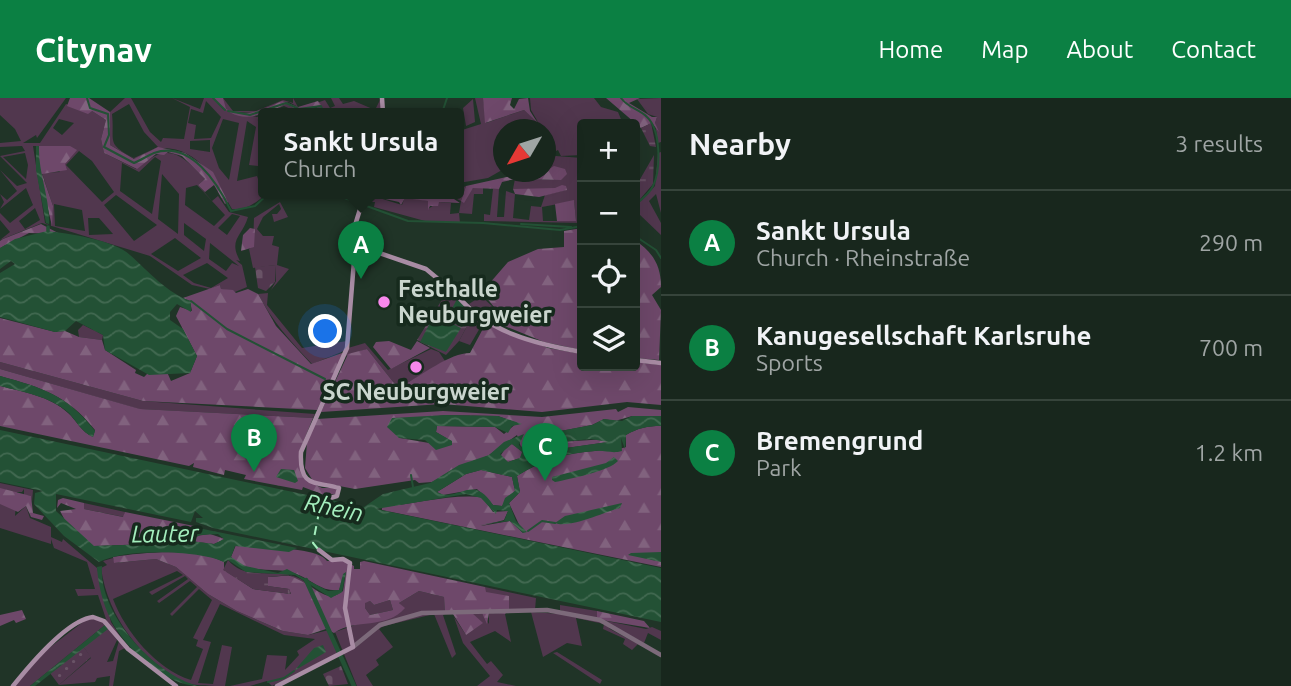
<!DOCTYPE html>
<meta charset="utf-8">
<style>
:root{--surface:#18271d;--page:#25332a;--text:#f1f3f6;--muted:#9fa5a4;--line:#36443b;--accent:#0b8043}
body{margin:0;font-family:Ubuntu,sans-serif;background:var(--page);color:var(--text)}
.controls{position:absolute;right:21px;top:21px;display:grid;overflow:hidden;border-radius:7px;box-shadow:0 7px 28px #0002}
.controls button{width:63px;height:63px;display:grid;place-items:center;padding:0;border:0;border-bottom:2px solid var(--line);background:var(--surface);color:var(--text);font:35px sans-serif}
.compass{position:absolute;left:493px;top:21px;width:63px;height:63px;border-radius:50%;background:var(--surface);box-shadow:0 7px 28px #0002;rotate:231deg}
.you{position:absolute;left:326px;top:234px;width:24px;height:24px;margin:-18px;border:5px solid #fff;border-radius:50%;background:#1a73e8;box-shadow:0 0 0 10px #1a73e833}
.badge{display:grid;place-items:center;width:46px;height:46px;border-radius:50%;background:var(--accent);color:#fff;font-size:23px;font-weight:700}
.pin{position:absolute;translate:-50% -58px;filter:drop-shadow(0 2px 4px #0008)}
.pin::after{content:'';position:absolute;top:37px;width:24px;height:21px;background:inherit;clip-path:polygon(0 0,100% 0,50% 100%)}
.popup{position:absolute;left:258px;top:10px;width:206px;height:91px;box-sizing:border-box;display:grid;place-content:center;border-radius:7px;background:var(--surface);filter:drop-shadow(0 2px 5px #0005);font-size:23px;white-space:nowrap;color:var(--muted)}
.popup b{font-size:26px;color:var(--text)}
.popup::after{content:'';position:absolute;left:50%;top:100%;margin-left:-14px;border:14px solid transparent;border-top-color:var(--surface)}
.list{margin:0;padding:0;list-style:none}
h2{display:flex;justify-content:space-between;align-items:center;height:91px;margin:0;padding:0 28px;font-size:30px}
h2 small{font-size:23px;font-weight:400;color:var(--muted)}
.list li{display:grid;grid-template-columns:46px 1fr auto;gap:21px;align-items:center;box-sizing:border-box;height:105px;padding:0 28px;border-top:2px solid var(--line)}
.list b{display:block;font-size:26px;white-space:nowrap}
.list p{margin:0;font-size:23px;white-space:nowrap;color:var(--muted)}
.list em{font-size:23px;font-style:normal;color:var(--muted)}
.icon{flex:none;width:38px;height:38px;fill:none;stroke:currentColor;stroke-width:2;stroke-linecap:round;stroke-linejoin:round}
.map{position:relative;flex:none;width:661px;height:588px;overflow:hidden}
header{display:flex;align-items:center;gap:42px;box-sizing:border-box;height:98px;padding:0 35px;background:var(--accent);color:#fff}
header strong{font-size:33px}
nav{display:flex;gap:38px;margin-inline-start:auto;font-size:24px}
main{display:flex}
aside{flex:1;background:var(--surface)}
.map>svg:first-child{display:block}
.green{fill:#51374e;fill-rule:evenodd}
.forest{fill:url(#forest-firs);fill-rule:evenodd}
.wetland{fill:url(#wetland-marsh)}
.cemetery{fill:url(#cemetery-stones)}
.garden{fill:url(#garden-dots)}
.water{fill:url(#water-waves);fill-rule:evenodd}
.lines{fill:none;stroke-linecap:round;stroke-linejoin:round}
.stream{stroke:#235135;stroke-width:2}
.canal{stroke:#235135;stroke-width:3.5}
.river{stroke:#235135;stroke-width:4.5}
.ferry{stroke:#a4eebd;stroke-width:2;stroke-dasharray:9 7;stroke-linecap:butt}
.tertiary{stroke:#7c6a7a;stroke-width:4.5}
.secondary{stroke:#a88ca4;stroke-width:4.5}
.poi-dot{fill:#f788ec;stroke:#162a1d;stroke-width:2.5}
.labels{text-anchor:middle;stroke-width:7;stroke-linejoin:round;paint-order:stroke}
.poi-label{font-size:23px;font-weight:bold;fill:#cad6ce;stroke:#162a1d;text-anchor:start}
.water-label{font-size:24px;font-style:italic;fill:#a4eebd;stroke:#162a1d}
</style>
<header>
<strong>Citynav</strong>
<nav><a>Home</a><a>Map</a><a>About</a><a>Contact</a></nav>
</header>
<main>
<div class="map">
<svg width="661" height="588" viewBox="0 0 661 588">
<defs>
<pattern id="forest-firs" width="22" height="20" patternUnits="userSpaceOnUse" patternTransform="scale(1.75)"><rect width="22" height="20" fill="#6e486a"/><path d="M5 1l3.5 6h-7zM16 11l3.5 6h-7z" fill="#81627e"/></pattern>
<pattern id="wetland-marsh" width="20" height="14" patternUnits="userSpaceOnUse" patternTransform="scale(1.75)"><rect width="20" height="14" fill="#51374e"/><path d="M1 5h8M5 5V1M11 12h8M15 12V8" fill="none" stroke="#695366"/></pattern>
<pattern id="cemetery-stones" width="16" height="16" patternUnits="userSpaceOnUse" patternTransform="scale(1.75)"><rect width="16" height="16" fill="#51374e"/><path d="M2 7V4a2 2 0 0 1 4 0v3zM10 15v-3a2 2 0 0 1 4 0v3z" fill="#695366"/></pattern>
<pattern id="garden-dots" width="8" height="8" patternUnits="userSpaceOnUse" patternTransform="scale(1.75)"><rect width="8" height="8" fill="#51374e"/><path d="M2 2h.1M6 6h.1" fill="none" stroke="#695366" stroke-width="1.8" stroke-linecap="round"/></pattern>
<pattern id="water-waves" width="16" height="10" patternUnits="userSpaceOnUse" patternTransform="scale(1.75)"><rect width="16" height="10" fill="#235135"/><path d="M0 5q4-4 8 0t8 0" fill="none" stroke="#426951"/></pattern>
</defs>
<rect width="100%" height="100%" fill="#203427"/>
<path class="green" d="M0,0H66L37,40L36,37L23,45H40L66,6L92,13L106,22L101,41L104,55L136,71C168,44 179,54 205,81L198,87L212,103L218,98L229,114L248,119C242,139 228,141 240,163L236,162L242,167L247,189L235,194L221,191L220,187L210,191L192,187L150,158L42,125L0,142L10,134L0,122V115L10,125L33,107L26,90L0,111L4,104L0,96L7,102L17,93L0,72L17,88L27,85L0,58L25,53L22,48L0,49V45L21,43L15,31L0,17ZM59,21L74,25L62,37L53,30ZM33,48H39L60,74L42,75L53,108L51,128L45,125ZM79,53L92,63L114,94L102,104L66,67ZM25,55L28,67L26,81L3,59ZM155,59L161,63L152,116L120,93L122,65L139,74ZM162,76L179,96L178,136L158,121ZM197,87L225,117L214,128L185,107L186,90ZM116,97L157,127L134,143L104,107ZM54,106L82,112L85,133L55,128ZM35,110L40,122L25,131L19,123ZM232,116L240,118L227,137L218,130ZM88,120H99L113,136L89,137ZM184,125L206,141L204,153L184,137ZM175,140L201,160L178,173L151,156ZM210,145L239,168L232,165L226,173L209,161ZM207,165L228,180L211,190L194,185L183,177Z
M125,0H131L150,34L161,44L163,40L184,41L190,9L172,0L200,11L204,0H212L224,12L223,0L233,13H256L283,2L293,5V0L298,9L289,4L254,15L234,14L257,19L263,16L259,19L263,21L257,22L263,23V85L258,68L249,67L256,29L247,23L237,83L257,78L263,95H267C256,105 247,112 232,111C217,83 198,48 160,50C152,50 142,58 135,61L110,47V14ZM206,3L221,19L211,40L194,41L196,27L188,25L191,11L203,15ZM129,6L144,34L158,49L134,60C105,45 115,44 112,16ZM223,21L239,25L229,82L219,70L212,50ZM210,42V54L190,51V43Z
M331,0H339L343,6L354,3L375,12L380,2L382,15H305L317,10L316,7L297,14L284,8L267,15L286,6L297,12L325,2L330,10L335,8Z
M475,0H483L486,25L524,12L538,24L531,12L530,0H594L601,9L618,14L623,26H582V57L561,58L558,52L546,58L545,32H503V53L497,54L499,63L502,66L503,63L502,72L488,80L459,85V33L481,26Z
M661,0V44L658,45L655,25L657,19L648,16L637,1Z
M473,1L475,24L466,28L463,10Z
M661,54V115L656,96L649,103L661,125V137L639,116L638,120H635V109L655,88L658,55Z
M556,58L582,60V125L484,123V116L490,117L493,91H499L497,119H504L506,93L515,96L513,120L529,122L531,108L541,109L545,97L566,92L513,91L515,81L561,82L549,70L546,73V60ZM574,103L576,123H543L542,109Z
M466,88L461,103L473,90H483V96H474L472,116L459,115L460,125L425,123L374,109L375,104H370L373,95H376V99L402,107L405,99L429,103L428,111L439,104L451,105L450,116L459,115L461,103L445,95H459V91Z
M280,104L288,119L274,124L272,116H277L281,111L279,106L263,119L257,131L263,138H274L272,147L279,149L277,167L289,171L271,192L276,183V167L253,170L249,151L253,148L254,120Z
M268,195L267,207L302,250L347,243L344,253L312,266C291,244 272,223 258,196Z
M481,198L493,209L484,220L469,206Z
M474,215L484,223L470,247L459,243Z
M83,227L103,237L102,242L79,239L78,232Z
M365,245L388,272L431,251L439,254L445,263L402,288L394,285L367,251L346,258L348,250Z
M0,264L143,303L315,316L313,320L139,311L0,271Z
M0,385L33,392L32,404L31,398L24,397V391L22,394H17L15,418L26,408L30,420L51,429V439L62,444L63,441L97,470L111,524L125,546L107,524L98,497L78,498L75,491H95L87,464L54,450L51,441V446L0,430Z
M84,405L125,414L124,419L84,411Z
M113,460L115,465L156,461L176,469L208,496L237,513L283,533L308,537L329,532L338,555L272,588L267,583L250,588H230L262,581L267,557L287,558L285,572L299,557L297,553L315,541L284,537L220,506L203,542L211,544L198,585L213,586L222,547L232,549L225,588C213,588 197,588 186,585C142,563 108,520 101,470L107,467L103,463ZM177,473L183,477L149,494L152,497L185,478L188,481L157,503L159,505L190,483L197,489L170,516L172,518L199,491L212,502L193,540L198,542L196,548L203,551L191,582C156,571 125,533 113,501Z
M485,489L536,500L535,512H509L485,494Z
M419,493L444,499L445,516L443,517L456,556L452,560L434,516L384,528L379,531L393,549L376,562L379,567L366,577L373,588H357L335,534L404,510L399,505Z
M390,502L393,512L370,517L365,510V504L370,503L374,507Z
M560,507L597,513L610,531L638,546L632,552L623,546L625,541L603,531L604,526L576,520L582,548L567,545L543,559L531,514L576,517L560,512Z
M472,515H482L489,526V515L505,516L511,544L495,533L470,544L487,566L491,563L503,577L497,584L516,588H477L490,578L463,545L454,519L466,537Z
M88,520L103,523L105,527L30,588H14L40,557Z
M602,522L646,531L652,529L661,533V542L648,535L644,545Z
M108,530L117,542L107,564L113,563L119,543L125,550L119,553L113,588H109L110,578L97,580L95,584L59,587L91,560L83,548Z
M557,554L602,582L600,586L553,555Z"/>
<path class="forest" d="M70,0H89L110,14V47L134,61L158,49L185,55L213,74L228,104L225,106L214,87L205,94L198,87L205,81L182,58L168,54L164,57L156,56L137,71L104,55L101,41L106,22L92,13L88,16L67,8Z
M212,0H223L226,11C244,22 266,10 282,3L298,9L318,3L321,7L297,12L286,6C253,21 239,27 212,0Z
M483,0H512L510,7L514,11L519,1L528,0L530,13L537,24L524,12L485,25Z
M606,0H640L629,5L652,19H657L655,25L659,34L652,25L641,30Z
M39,48H70L77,52L65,66L67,72L42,76L53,108L52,128L38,69Z
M554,68L565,71L567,76L561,82L515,81L502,84L499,91L473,90L464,105L461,103L466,88L529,74L543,75Z
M562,87L566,88L567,92L539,99L515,96L513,91L555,90Z
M376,95H445L460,105L439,104L438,108H430L428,112V103L405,100L401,107L399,104L376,99Z
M574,102L576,123H557L555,106Z
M41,126L60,136L29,135L0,150V143L3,141Z
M250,130L255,131L254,149L241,153L243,137Z
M582,130V252L544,244L485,220L494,209L482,194L508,164L538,151L564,149V133Z
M635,142C653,155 661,167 661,189L652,197L661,212L659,262L635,260Z
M220,187L221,191L233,192L236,195L248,191L258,196L276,228L311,266L342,255L343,258L317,312L143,303L0,264V220L55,234L65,233L79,239L102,242L105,252L136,272L135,275L144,279L147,276L167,274L171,283L190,275L197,258L176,218L180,209L192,213L190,203L183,200Z
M486,225L548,250L582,256V268H635V264L661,267V307L627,304L542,314L442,306L321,314L348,256L367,251L394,285L402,288C422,277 450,255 470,255Z
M389,243L411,252L417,243L430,250L391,271L373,249L376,244Z
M0,271L140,311L313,320L300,352L306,382L322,390H336L337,396L324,397L303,389L302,392L244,381L246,377L225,372L224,377L193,369L194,365L189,368L0,328V288C23,294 50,298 68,315C77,323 81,334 93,339L95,332C67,297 43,290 0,278Z
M628,309L661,312V318H632L615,323L604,321L592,327L550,335L521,349L517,337L489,357L432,384L419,385L415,382L355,391L313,383L305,370L307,344L317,321L443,313L542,319L616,311L618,314ZM445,317L498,318L517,325L504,336L495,329L437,328L436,334L451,343L429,345L400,340L395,334L424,320Z
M661,328V469L382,412V409C416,406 448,396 482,399L493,414L508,413L504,422L481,428L510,423L523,435L509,405L520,394L517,378C541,362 567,355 595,353C607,351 618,352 626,349V337C638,330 647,328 661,328Z
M607,341L608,344L538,354L559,344Z
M512,346L523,354L520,360L508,364L499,360L507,348Z
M481,372L512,379L515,393L502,408L493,407L477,391L443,397L437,394L466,376Z
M0,390L31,398L33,415L44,418L42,422L31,419L26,408L18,414L0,406Z
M63,400L84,405V411L123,419L125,414L194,428L180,445L93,448L67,426L60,413L76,411L61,405L57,410L58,402Z
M210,436L225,441L214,446L190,443L196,438Z
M236,447C257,450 318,448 327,463H344L354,468V471H360V464L364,463L485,489L486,494L509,498V512L505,516L489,515L487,526L482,515H472L483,525L466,537L453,516H445L444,499L419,493L399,505L405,510C386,532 355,520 334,535L326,531L308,537L283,533L237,513L208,496L176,469L156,461L114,465L113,459C147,454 196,450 224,464V472L253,491L291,496L289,491L267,488L268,479C275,479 283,477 290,478C309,481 325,509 343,493L346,474L339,492C322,494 313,483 299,477C279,467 250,479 231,459ZM390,502L393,512L370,517L365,510V505L370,503L374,507Z
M22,512L26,521L16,525L14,522L0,528V517Z
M597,513L644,523L650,530L602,522L597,521Z"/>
<path class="wetland" d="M651,25L656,49L650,48L641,30Z
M654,57L653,86L635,107V90Z
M448,192L474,215L459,243L446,257L417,242Z
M228,462C248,487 285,465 307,486L289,477L268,479V488L289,491L291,496L253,491L223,472Z"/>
<path class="cemetery" d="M276,167L275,184L266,193L258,190L255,169Z
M341,568L348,586L329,588L323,576Z"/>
<path class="garden" d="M83,548L91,559L59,587L50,575Z"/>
<path class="water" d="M36,48H39C38,75 50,99 49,126L46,125L36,72Z
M47,133C66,135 115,142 130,157C148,173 168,196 191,203V214L177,206L170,214V222L183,231L197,258L190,275L149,277L105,252L103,237L76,223L65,233L55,234L0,219V175L15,166L11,163L0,171V150L15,141Z
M457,201L471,213L462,229L446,222Z
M434,217L461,230L446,254L420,244Z
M0,278C43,290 67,297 95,333L93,339C82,334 77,324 69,315C50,298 23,294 0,288Z
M445,317L498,318L522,326L512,328L508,335L495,329L437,328L436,334L452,343V347L436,352L425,342L399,340L387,329L392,320Z
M632,318H661V328C647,328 638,330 626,337L625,351L621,340L622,353C612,356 605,352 595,353C567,355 541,362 517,378L520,394L509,405L516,423L527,434L523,435L510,423L478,427L504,423L508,413L497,412L496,416L481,400L466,396L376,411L661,470V524L213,430L196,424V420H203L195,413L191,424L56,396V413L94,448L180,445L193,429L297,450L289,454L235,448L231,459L245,468L278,475L287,471L328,493L339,492L343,476L346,474L342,494L331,500L295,477L246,474L228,462L224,464C199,452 125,450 99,464L64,438L34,406L35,395L43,393L0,384V332L364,409L383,396L430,385L459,367L489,357L504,344L524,336L519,347L521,349L550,335L592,327L604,321L622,323ZM591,341L608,344L538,354L559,344ZM512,346L522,354L520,360L508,364L500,356ZM481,372L512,379L515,393L505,400L502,408L493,407C472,374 458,406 437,394L466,376ZM218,436L224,441L214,446L190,443L200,437Z
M614,359L618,363C609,373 570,381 555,384L552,382V379L606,365Z
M281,371L294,372L298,383L295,385L276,379Z
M622,405L620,410C604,414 569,431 555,425L565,418Z
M661,454V464L628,457L631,455Z
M102,468C98,516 155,577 198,588C166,588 124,549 111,522C103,507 98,486 97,469Z
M105,527L108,531L35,588H30Z
M323,547L326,554L294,573L314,550Z"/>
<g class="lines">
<path class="stream" d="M87,0L90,10L108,16L109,37L104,49L134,65C141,62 147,58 154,55C191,42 218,86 231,113L255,108L269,95
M213,0L225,12
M621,0C628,10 639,11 647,19C661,32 661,71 653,88C650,95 641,102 635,107
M228,13L250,17L286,5L299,11L321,8L323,13
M442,15L447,0
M319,95L339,98L408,123L483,125L560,132L582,128
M521,126L571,129
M635,138L656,152L661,160
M191,203L227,231L325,281
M411,377L413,389
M528,433L542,423L555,425
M268,584L284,580L294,573"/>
<path class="canal" d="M48,129V133"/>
<path class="river" d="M306,482L354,588"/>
<path class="ferry" d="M318,451L313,445L321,404L325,402"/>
<path class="tertiary" d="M353,549L380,527L422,515L547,512L600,522L661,557"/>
<path class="secondary" d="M382,0L383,15
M353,146L426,171L455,195
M455,195C486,234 535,246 582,254
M635,262L661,265
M327,401L337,398L339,390C316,383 299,391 301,354L347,250L354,163L353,134L365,95
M13,588C29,568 67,522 93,519L104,523L128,551L176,588
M277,588L353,549L345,510L350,465L343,461L332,462L319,452"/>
</g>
<g class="poi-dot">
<circle cx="384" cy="204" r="7"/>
<circle cx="416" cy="269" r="7"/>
</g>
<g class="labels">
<g class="poi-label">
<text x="398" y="199">Festhalle<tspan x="398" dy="26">Neuburgweier</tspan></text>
<text x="416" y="302" text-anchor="middle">SC Neuburgweier</text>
</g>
<g class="water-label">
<text transform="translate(334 410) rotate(12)" y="8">Rhein</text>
<text transform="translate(165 436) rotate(-1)" y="8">Lauter</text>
</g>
</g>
</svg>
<div class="controls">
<button>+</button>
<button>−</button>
<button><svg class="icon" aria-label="locate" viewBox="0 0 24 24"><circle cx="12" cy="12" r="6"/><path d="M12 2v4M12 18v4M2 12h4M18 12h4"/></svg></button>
<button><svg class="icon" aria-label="layers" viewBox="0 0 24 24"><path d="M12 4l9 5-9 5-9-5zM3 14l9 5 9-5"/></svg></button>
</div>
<svg class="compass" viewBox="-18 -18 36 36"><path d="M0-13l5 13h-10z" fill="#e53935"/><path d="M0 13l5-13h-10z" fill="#9fa5a4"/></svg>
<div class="you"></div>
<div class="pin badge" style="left:361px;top:181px">A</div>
<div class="popup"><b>Sankt Ursula</b>Church</div>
<div class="pin badge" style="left:254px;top:374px">B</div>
<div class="pin badge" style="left:545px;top:383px">C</div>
</div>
<aside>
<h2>Nearby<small>3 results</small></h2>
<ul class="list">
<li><span class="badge">A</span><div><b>Sankt Ursula</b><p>Church · Rheinstraße</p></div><em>290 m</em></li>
<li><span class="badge">B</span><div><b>Kanugesellschaft Karlsruhe</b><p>Sports</p></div><em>700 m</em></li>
<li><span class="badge">C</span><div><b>Bremengrund</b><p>Park</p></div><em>1.2 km</em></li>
</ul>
</aside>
</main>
